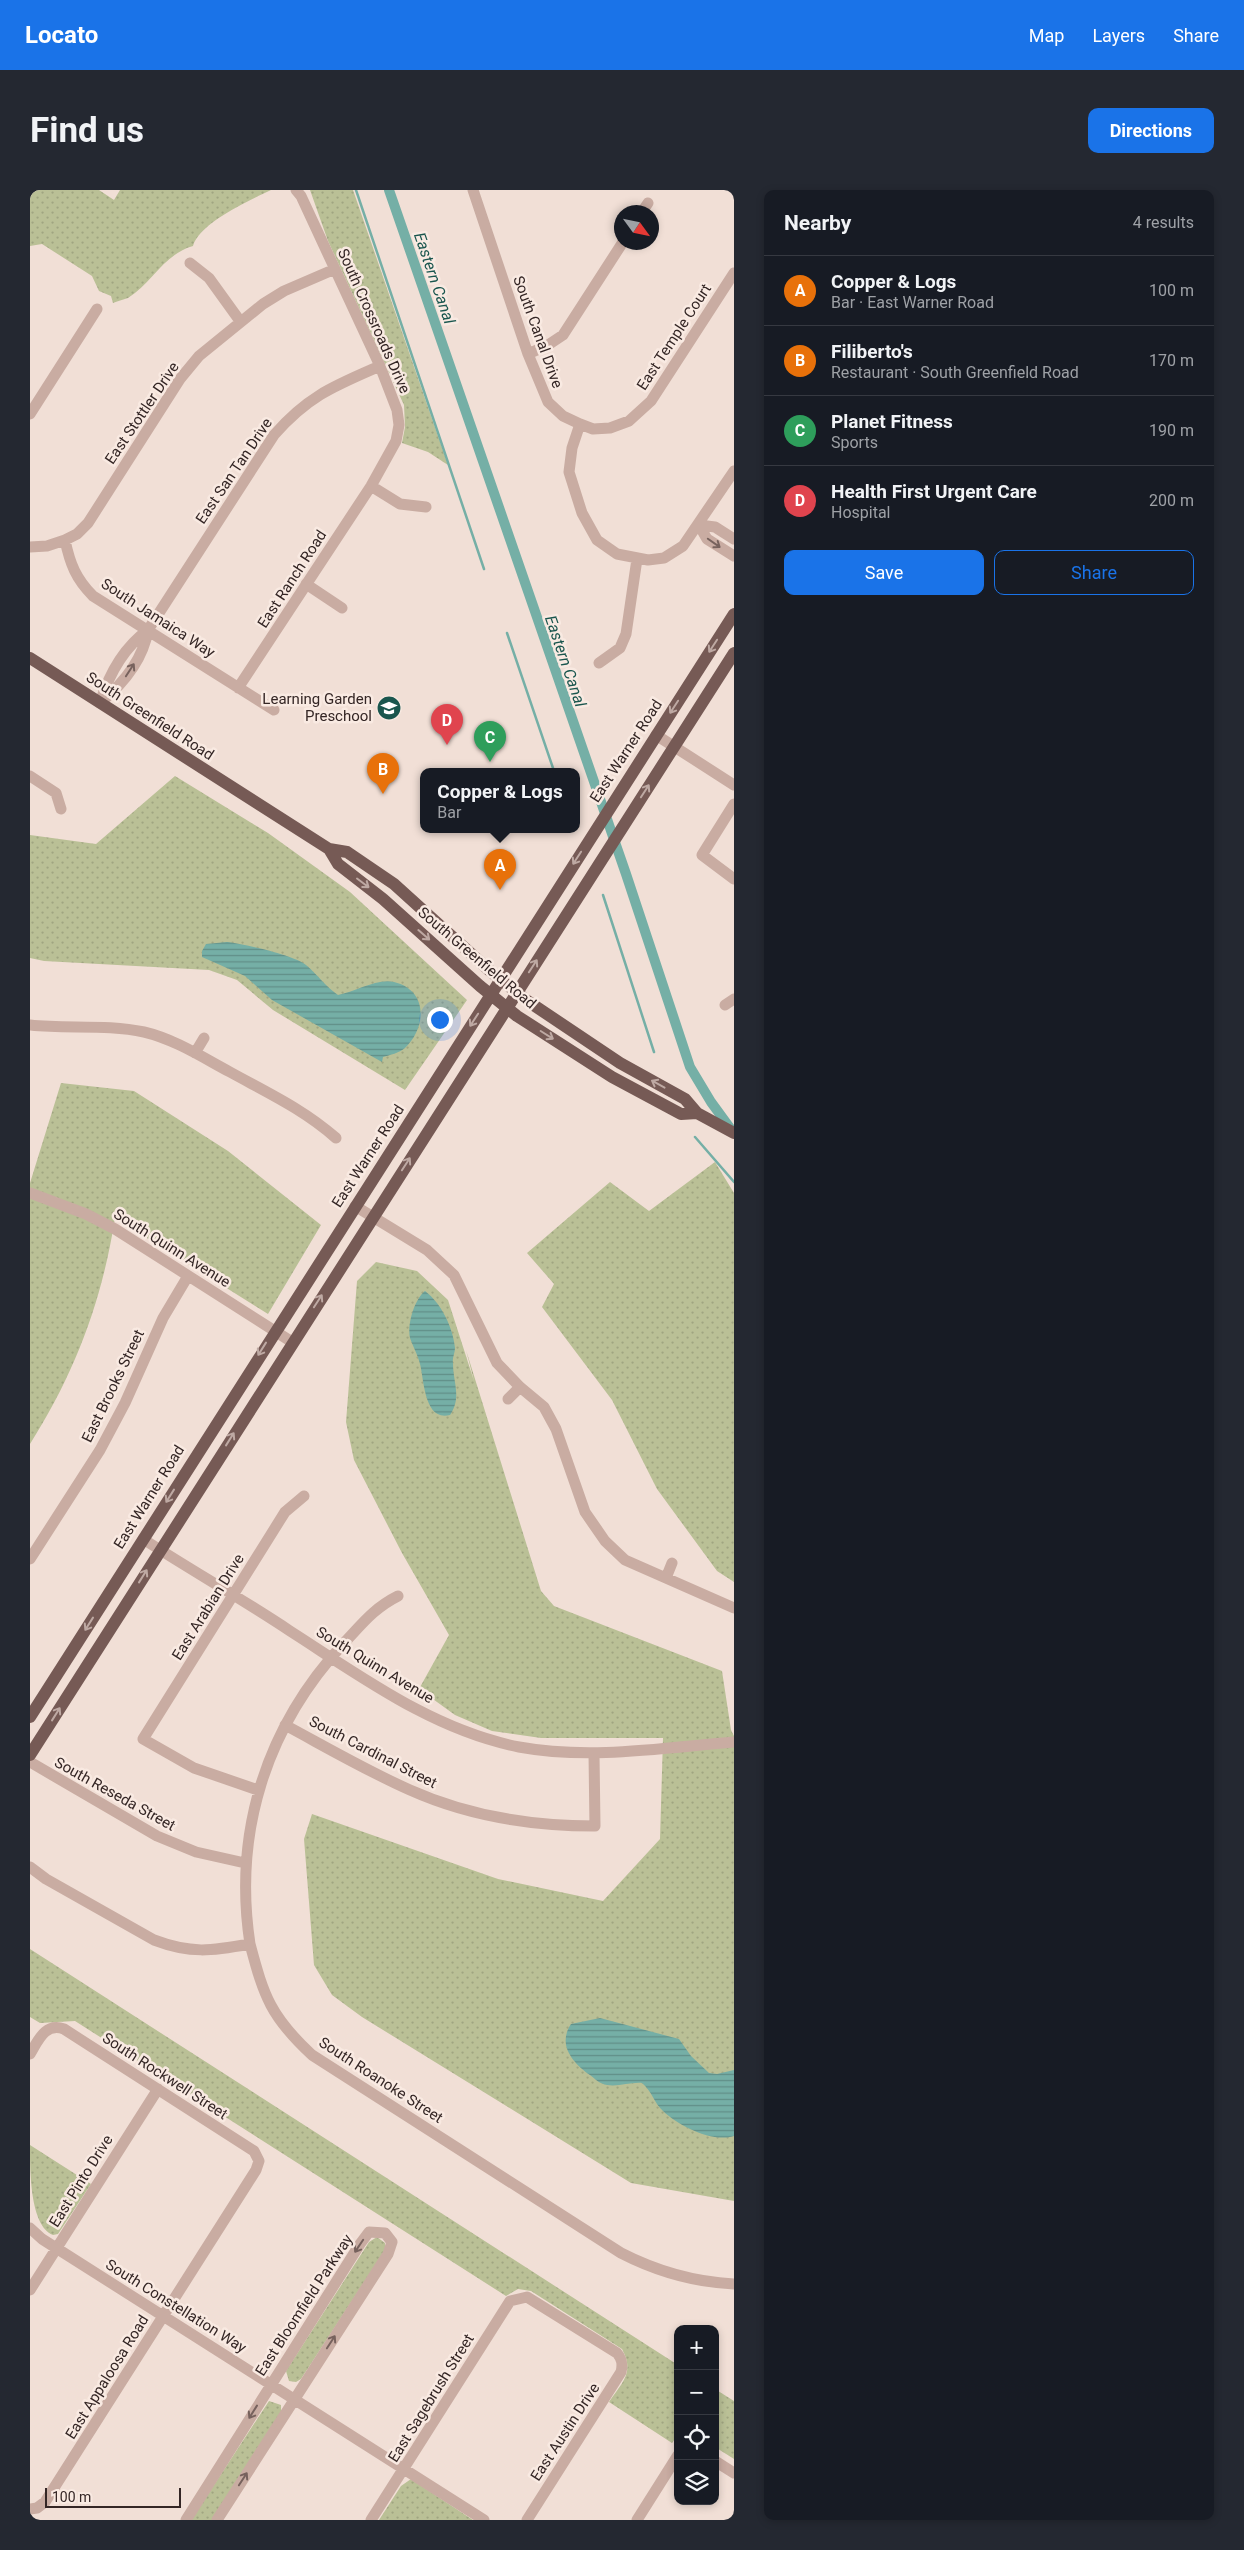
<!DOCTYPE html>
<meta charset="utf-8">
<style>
:root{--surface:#171b24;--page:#242831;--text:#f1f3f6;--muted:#9ea1a6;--line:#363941;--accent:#1a73e8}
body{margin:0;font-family:Roboto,sans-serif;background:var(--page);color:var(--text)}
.controls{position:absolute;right:15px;bottom:15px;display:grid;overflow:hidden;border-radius:10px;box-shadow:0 2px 8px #0003}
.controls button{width:45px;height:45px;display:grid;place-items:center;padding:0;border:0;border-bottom:1px solid var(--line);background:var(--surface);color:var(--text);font:25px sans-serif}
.compass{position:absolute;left:584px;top:15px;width:45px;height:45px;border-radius:50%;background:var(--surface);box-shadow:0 2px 8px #0003;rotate:123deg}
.scale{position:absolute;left:15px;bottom:12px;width:136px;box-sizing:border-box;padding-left:5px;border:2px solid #342625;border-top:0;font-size:14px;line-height:18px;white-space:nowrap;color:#342625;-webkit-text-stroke:4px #f9eae2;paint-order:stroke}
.you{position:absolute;left:409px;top:829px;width:18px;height:18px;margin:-12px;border:4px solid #fff;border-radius:50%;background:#1a73e8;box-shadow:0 0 0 8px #1a73e833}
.badge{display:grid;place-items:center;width:32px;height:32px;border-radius:50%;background:var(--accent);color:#fff;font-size:16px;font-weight:700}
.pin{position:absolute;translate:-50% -41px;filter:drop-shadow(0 1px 2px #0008)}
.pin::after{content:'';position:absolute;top:26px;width:18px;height:15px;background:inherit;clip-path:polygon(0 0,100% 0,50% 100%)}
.popup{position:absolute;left:390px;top:578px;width:160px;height:65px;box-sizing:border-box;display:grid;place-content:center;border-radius:10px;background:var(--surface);filter:drop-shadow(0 1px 4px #0005);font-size:16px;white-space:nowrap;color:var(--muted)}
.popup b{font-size:19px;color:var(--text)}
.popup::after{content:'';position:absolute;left:50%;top:100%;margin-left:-10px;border:10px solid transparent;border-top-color:var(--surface)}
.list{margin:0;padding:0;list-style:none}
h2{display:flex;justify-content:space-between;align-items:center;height:65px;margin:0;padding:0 20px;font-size:21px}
h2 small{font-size:16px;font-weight:400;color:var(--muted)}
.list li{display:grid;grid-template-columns:32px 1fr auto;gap:15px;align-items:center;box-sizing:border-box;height:70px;padding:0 20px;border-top:1px solid var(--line)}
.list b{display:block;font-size:19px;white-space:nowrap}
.list p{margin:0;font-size:16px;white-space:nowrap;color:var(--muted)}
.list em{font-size:16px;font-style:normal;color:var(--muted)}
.actions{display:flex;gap:10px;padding:15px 20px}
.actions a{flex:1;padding:11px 0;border:1px solid var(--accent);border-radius:10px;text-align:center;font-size:18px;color:var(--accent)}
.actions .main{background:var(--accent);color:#fff}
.icon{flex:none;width:28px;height:28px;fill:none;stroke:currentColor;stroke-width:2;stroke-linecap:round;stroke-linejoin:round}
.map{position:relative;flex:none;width:704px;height:2330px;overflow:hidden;border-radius:10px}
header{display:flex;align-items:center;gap:30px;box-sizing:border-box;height:70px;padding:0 25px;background:var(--accent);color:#fff}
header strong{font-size:24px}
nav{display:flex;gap:28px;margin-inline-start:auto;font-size:18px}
.intro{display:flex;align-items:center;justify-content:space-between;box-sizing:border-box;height:120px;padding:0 30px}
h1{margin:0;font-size:35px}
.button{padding:12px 22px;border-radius:10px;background:var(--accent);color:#fff;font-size:18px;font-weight:700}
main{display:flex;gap:30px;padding:0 30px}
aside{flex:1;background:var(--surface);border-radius:10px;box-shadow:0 2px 8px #0003}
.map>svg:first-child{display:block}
.grass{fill:url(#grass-dots)}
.water{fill:url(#water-rules)}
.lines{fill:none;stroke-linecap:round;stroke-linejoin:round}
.stream{stroke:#75afa6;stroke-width:2.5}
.canal{stroke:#75afa6;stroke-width:10}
.minor{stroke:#c9aca2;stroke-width:11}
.major{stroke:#765a55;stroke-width:12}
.oneway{stroke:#77625d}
.oneway2{stroke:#bea9a3}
.labels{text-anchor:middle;stroke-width:5;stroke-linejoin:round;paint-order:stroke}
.street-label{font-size:15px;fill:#342625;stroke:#f9eae2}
.poi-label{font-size:15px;fill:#342625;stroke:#f9eae2;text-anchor:end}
.water-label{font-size:16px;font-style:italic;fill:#1a564e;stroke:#f9eae2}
</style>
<header>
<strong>Locato</strong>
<nav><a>Map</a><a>Layers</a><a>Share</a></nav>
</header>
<div class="intro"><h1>Find us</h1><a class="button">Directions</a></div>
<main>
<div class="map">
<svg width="704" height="2330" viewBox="0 0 704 2330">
<defs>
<pattern id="grass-dots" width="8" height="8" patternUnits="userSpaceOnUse" patternTransform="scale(1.25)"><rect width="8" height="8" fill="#bac096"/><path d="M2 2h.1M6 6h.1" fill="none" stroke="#a0a581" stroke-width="1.8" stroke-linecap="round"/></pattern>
<pattern id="water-rules" width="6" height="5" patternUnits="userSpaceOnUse" patternTransform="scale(1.25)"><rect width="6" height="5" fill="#75afa6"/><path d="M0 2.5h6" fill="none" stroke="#618e87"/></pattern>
</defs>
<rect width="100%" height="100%" fill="#f1dfd6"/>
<path class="grass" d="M0,0H69L84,10L90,0H241C220,10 169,33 163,56C134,64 122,93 98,108C93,110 87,111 83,113L81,106L69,101L62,86L12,54L0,56Z
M280,0H323L418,275L398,262L372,253L375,237L374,215L298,51Z
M145,586L238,643L320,702L437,810L375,900L243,820L207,790L179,780L14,771L0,768V645L66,654Z
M31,893L104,901L198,961L291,1035L238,1124L85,1028C72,1111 45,1183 0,1254V993Z
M685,972L704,1003V1392L687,1381L627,1299L582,1210L512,1117L524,1094L497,1063L580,992L619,1021Z
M346,1072L387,1081L418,1110L444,1191L436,1160L511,1401L524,1416L692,1481L701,1540L704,1546V2011L601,1993L332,1827L302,1805L284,1775L274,1649L282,1624L468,1689L573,1711L630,1649L633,1548H511L462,1541L425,1525L389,1499L419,1445L372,1363L324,1270L316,1232L327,1091Z
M0,1759L648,2175V2245L642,2253L579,2212C592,2192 605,2183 592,2159L501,2101L488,2099L476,2106L45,1831L10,1833L0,1827Z
M0,1955L61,1994L28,2044L23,2045C0,2036 0,1981 0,1955Z
M347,2047L355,2053V2060L271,2189L266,2192L259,2191L256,2181L339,2052Z
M685,2199L704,2211V2269L685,2257Z
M239,2211L251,2215V2223L182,2330H161Z
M381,2289L443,2330H349L371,2296Z"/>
<path class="water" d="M197,752C214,754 264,765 276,775C288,785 295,796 308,805C325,802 347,788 364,792C398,800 397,837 375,858C369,863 360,865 353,867L352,872L242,810L215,786L172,767V761L176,754Z
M395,1101C411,1113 423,1137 425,1158C425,1163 422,1168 423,1173C423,1193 432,1207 420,1225C394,1232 394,1189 390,1174C388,1165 383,1157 380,1148C377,1135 384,1110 395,1101Z
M570,1828L649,1849L661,1866L679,1883L687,1884L704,1880V1946C682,1953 649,1936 633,1921C624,1913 622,1901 612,1893C601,1892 588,1897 577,1895C570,1894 565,1889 560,1885C543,1873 527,1855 541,1834Z"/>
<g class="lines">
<path class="stream" d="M326,0L454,379
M477,443L524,581
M573,705L624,862
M665,947L704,992"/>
<path class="canal" d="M359,0L596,684L660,877L681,912L703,942"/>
<path class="minor" d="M443,0L498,164L518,212L533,226L550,234L542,258L539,282L552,323L567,350L587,364L618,370L634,368L653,356L704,281
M612,22L618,13
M160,73L179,88L210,131
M498,164L518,155L533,145L593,52
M0,224L67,119
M550,234L563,239L580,238L599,231L621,211L704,83
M341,296L370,314L396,317
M669,335L677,349L704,366
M669,335L685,337L704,349
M35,350L47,344L58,333L150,189L169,166L233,114L254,101L305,79
M0,357L17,356L35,350C40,374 46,389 63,406L244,520
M276,394L312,418
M569,473L590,458L596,444L607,369
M208,498L341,296L366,251L369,235L367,220L350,176L271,6L266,0
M70,513C79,484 93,458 118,440L244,245C278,206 304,196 350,176
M70,513C93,494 113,470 118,440
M626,545L704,595
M0,586L26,603L31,619
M704,614L672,665L704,689
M695,815L704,809
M0,835C37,839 77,834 114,842C144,849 172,867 200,882C238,903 273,919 306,948
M165,863L174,848
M0,1003L56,1024L85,1039L262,1152
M325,1016L397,1060L424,1085L467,1173L490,1197L514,1217L526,1239L555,1322L575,1351L595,1370L704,1418
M478,1209L490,1197
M113,1349C161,1380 212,1409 260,1441C332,1487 403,1540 489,1557C560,1570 633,1558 704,1552
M0,1369L70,1260L95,1213L133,1128L158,1086
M636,1388L642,1373
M255,1535C296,1557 337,1581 380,1600C438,1626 502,1636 565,1636L564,1564
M0,1572L127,1646L166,1662L215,1673
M228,1600L164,1578L113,1549L255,1322L274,1306
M0,1677L16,1689L124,1750C161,1764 181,1761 220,1754C234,1807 241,1827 282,1865L591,2063C626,2081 664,2092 704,2094
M220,1754C203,1642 236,1537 314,1453C332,1434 344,1418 368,1406
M0,1864C8,1851 15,1832 34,1839L224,1961L229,1971L226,1980L15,2312L7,2318L0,2319
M0,2038L12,2049L454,2330
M0,2100L128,1899
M685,2271L704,2283
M156,2330L330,2054L339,2042L355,2043L362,2052L358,2064L187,2330
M341,2330L480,2111L497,2107L587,2163C592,2169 593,2174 591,2182L497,2330
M607,2330L648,2265"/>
<path class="major" d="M0,468L299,659L317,662L364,694L459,780L496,810L590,873L655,909L667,923L704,943
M299,659L308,674L353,709L450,796L487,826L582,887L651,924L667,923
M0,1527L704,424
M0,1565L704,463"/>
</g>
<defs><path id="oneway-shaft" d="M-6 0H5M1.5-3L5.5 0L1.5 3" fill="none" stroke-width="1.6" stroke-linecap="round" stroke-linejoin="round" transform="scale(1.25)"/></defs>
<g class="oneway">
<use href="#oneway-shaft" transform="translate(684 353) rotate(35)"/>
<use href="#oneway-shaft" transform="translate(100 480) rotate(-57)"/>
<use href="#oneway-shaft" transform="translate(329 2056) rotate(124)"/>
<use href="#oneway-shaft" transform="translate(301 2152) rotate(-57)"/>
<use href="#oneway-shaft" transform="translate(223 2222) rotate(122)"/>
<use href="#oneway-shaft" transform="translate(213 2289) rotate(-57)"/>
</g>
<g class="oneway2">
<use href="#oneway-shaft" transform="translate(683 456) rotate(123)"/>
<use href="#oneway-shaft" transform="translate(644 517) rotate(123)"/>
<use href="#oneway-shaft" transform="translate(615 601) rotate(-57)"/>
<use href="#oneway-shaft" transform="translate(547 668) rotate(123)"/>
<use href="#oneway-shaft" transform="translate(333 693) rotate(37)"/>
<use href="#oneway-shaft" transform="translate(394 745) rotate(41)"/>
<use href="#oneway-shaft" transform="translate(503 776) rotate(-57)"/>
<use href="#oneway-shaft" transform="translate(444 830) rotate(123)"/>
<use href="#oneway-shaft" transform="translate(517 845) rotate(32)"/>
<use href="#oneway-shaft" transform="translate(628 894) rotate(-151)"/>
<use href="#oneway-shaft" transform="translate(376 974) rotate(-57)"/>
<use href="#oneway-shaft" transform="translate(288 1111) rotate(-57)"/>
<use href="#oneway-shaft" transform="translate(232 1159) rotate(122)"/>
<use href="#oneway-shaft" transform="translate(200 1249) rotate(-58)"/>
<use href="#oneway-shaft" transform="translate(140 1306) rotate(122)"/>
<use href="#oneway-shaft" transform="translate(113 1386) rotate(-58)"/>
<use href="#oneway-shaft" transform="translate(59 1434) rotate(122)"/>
<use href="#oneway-shaft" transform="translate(26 1524) rotate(-58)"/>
</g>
<defs>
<symbol id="school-disc" viewBox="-11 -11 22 22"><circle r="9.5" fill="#1a564e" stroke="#f9eae2"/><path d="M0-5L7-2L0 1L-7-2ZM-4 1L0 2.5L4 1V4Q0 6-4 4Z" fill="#fff"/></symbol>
</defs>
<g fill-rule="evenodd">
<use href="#school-disc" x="345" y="504" width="28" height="28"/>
</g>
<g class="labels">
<g class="street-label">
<text transform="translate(344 131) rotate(66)" y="5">South Crossroads Drive</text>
<text transform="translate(508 142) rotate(70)" y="5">South Canal Drive</text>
<text transform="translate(644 147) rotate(-57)" y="5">East Temple Court</text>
<text transform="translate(112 223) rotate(-56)" y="5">East Stottler Drive</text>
<text transform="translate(204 281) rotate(-56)" y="5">East San Tan Drive</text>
<text transform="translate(262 389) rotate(-57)" y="5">East Ranch Road</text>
<text transform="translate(128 428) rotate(33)" y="5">South Jamaica Way</text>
<text transform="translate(120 526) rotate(33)" y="5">South Greenfield Road</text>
<text transform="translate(596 561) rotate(-57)" y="5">East Warner Road</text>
<text transform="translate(447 768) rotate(40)" y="5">South Greenfield Road</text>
<text transform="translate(338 966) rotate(-57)" y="5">East Warner Road</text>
<text transform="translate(142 1058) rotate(32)" y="5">South Quinn Avenue</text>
<text transform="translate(83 1196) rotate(-64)" y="5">East Brooks Street</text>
<text transform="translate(119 1307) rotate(-58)" y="5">East Warner Road</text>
<text transform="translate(178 1417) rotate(-58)" y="5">East Arabian Drive</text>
<text transform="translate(345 1475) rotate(31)" y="5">South Quinn Avenue</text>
<text transform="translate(343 1562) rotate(27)" y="5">South Cardinal Street</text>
<text transform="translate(85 1604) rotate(29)" y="5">South Reseda Street</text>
<text transform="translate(135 1886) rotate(33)" y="5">South Rockwell Street</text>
<text transform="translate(351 1890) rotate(33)" y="5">South Roanoke Street</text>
<text transform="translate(51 1991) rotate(-58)" y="5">East Pinto Drive</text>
<text transform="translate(274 2115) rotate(-57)" y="5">East Bloomfield Parkway</text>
<text transform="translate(146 2116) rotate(32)" y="5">South Constellation Way</text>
<text transform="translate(77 2187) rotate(-58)" y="5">East Appaloosa Road</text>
<text transform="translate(401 2208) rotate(-58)" y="5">East Sagebrush Street</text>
<text transform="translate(535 2242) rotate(-57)" y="5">East Austin Drive</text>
</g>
<g class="poi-label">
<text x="342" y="514">Learning Garden<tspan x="342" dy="17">Preschool</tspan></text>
</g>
<g class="water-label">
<text transform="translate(405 88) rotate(71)" y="6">Eastern Canal</text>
<text transform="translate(536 471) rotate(71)" y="6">Eastern Canal</text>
</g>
</g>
</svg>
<div class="controls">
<button>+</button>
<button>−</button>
<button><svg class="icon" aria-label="locate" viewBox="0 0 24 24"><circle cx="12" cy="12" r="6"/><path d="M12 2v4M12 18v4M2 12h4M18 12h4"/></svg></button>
<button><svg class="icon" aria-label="layers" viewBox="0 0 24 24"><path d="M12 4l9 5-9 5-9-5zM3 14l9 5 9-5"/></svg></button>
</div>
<svg class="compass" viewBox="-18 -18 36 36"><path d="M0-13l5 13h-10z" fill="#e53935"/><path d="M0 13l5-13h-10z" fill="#9ea1a6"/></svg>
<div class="scale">100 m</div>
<div class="you"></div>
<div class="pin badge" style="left:470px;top:700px;background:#e8710a">A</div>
<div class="popup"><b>Copper &amp; Logs</b>Bar</div>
<div class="pin badge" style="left:353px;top:604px;background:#e8710a">B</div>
<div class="pin badge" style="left:460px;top:572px;background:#2e9e5b">C</div>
<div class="pin badge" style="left:417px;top:555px;background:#e0444e">D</div>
</div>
<aside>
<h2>Nearby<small>4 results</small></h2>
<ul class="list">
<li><span class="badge" style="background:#e8710a">A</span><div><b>Copper &amp; Logs</b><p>Bar · East Warner Road</p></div><em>100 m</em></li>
<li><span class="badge" style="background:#e8710a">B</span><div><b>Filiberto's</b><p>Restaurant · South Greenfield Road</p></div><em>170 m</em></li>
<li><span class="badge" style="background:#2e9e5b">C</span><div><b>Planet Fitness</b><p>Sports</p></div><em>190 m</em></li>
<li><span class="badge" style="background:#e0444e">D</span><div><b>Health First Urgent Care</b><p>Hospital</p></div><em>200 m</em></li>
</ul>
<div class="actions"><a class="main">Save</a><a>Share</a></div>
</aside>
</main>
